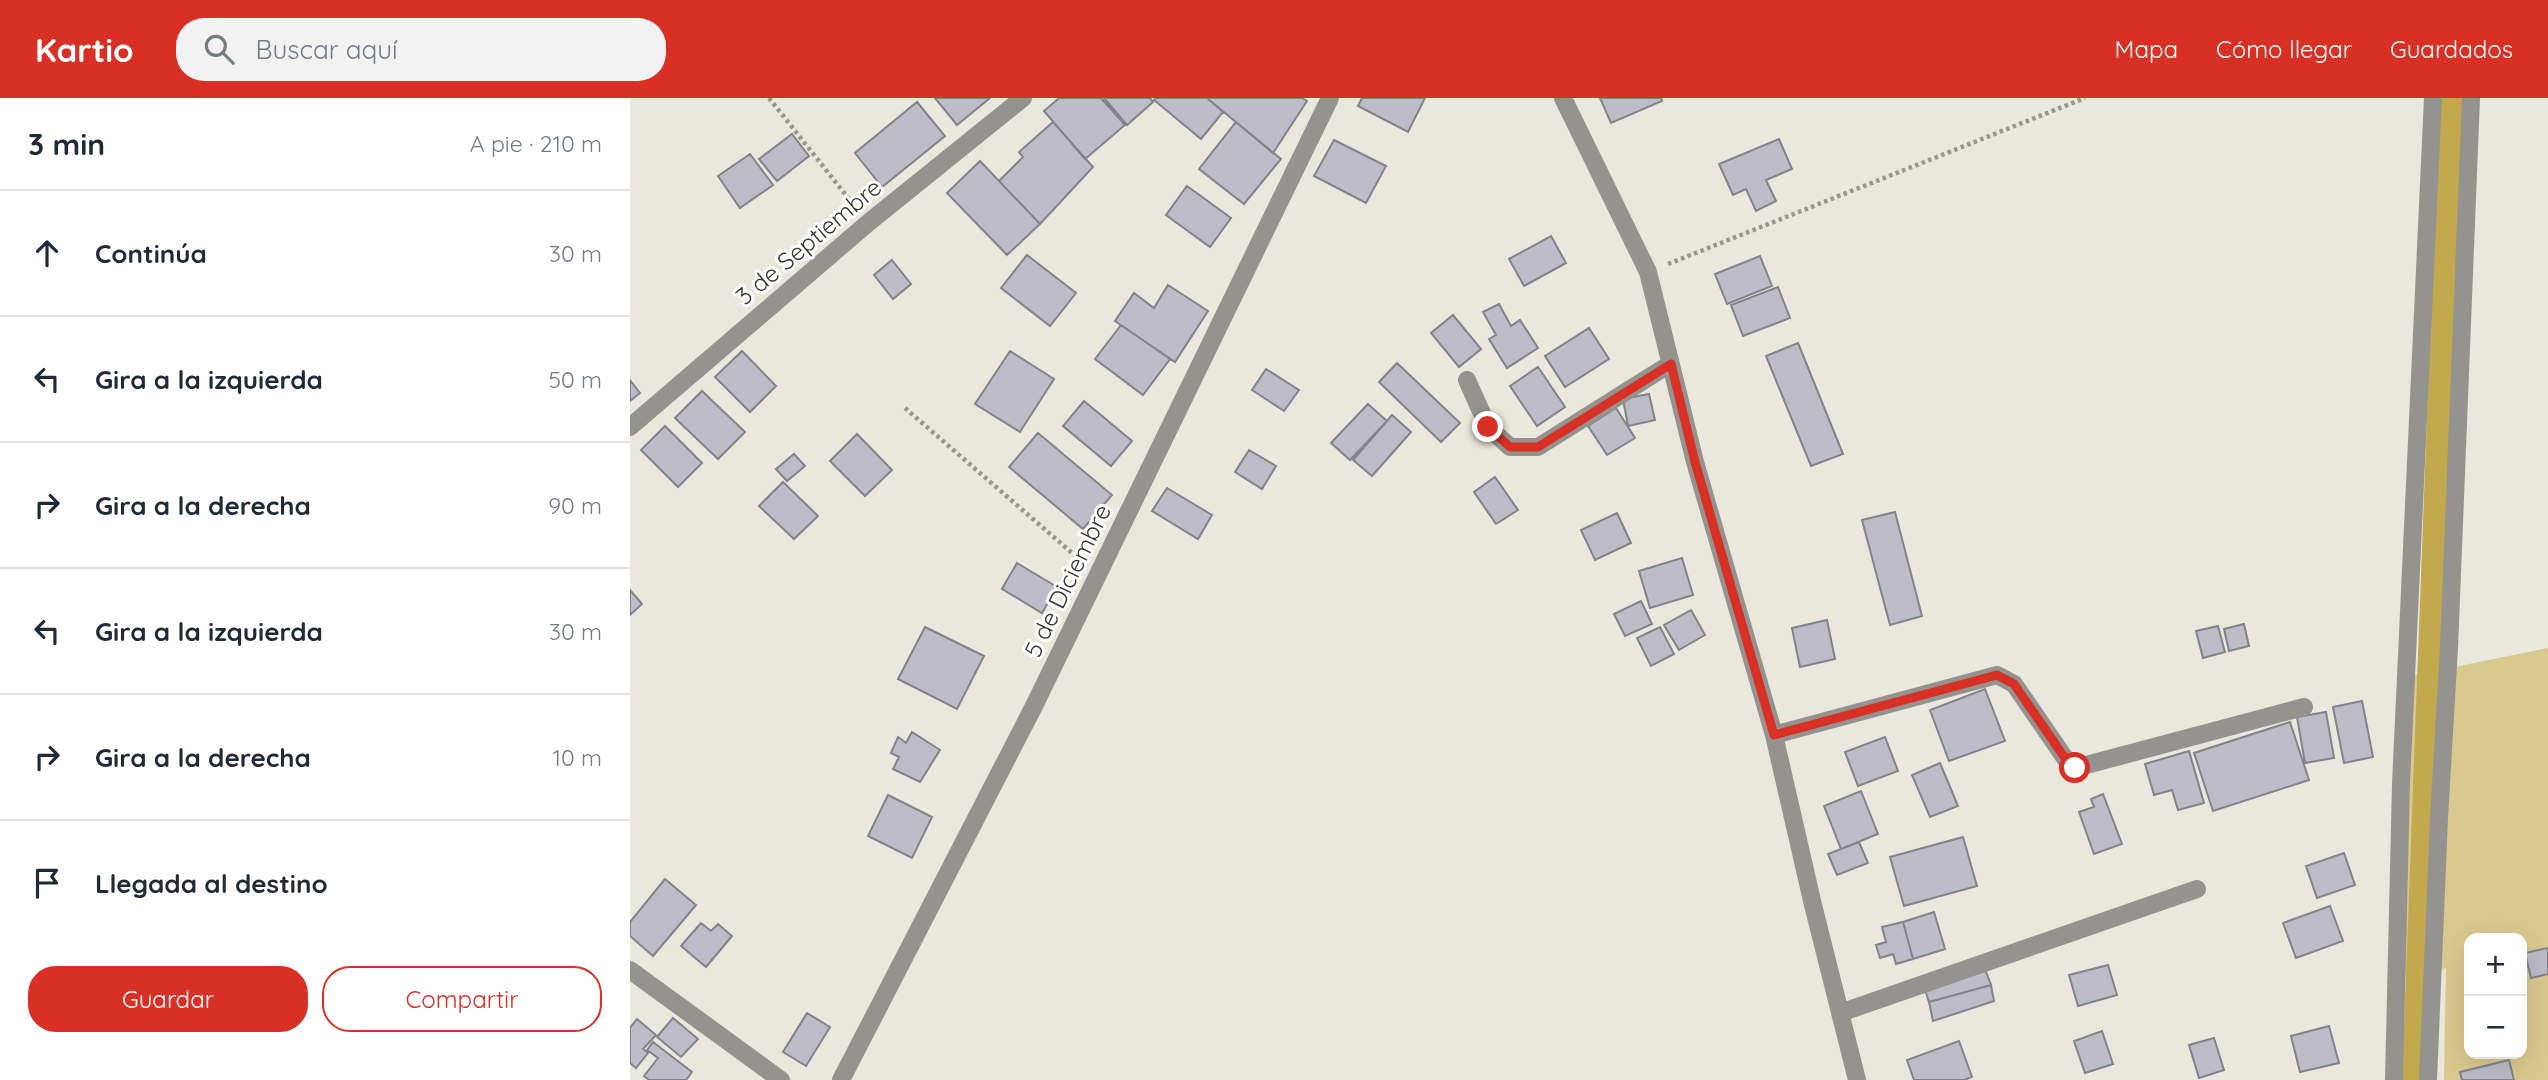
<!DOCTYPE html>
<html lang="es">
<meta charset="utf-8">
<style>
:root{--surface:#fff;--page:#f2f2f3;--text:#1f2937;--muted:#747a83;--line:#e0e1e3;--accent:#d93025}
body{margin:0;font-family:Quicksand,sans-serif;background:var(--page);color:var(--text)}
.controls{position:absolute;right:21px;bottom:21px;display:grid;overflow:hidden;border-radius:14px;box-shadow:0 7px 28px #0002}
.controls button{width:63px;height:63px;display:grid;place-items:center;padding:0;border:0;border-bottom:2px solid var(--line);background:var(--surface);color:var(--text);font:35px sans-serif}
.stop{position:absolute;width:21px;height:21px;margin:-16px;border:5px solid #d93025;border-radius:50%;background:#fff}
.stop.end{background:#d93025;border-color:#fff;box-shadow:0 2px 7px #0008}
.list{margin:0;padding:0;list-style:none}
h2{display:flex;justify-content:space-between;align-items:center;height:91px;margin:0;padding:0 28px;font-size:30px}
h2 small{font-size:23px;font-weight:400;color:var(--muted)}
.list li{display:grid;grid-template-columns:46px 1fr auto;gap:21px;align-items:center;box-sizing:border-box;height:126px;padding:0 28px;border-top:2px solid var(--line)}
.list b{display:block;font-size:26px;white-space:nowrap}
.list em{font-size:23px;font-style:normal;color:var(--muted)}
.actions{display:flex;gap:14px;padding:21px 28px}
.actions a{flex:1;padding:16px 0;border:2px solid var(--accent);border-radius:28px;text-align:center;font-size:24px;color:var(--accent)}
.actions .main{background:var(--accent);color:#fff}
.icon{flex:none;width:38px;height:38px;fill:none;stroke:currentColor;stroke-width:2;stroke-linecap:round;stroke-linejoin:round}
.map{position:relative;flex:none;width:1918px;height:982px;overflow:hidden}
header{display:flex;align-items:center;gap:42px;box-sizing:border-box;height:98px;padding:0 35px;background:var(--accent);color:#fff}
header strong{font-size:33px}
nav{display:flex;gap:38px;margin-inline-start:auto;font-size:24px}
.search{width:490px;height:63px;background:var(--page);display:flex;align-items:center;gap:18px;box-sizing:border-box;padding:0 24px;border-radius:28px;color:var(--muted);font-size:26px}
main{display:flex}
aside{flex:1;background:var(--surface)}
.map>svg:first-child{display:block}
.green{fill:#dac98e}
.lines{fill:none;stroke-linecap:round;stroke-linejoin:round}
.canal{stroke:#c2a94e;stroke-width:32}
.building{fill:#bebdc7;stroke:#83838c;stroke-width:2}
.path{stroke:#98968e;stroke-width:4.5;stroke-dasharray:3.5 3.5;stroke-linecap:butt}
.minor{stroke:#94938f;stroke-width:18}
.route{stroke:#d93025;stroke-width:9}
.labels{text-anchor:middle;stroke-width:6;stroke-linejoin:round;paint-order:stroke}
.street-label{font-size:24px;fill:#353430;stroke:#fff}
</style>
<header>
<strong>Kartio</strong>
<div class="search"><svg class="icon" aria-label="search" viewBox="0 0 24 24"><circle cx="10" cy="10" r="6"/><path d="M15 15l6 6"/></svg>Buscar aquí</div>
<nav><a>Mapa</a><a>Cómo llegar</a><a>Guardados</a></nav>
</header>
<main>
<aside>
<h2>3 min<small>A pie · 210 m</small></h2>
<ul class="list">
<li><svg class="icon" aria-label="ahead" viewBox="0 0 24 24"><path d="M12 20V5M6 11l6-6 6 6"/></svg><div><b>Continúa</b></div><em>30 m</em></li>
<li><svg class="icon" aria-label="left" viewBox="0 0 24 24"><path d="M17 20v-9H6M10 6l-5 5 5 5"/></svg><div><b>Gira a la izquierda</b></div><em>50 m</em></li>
<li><svg class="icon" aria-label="right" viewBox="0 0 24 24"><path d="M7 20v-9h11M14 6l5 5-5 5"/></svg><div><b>Gira a la derecha</b></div><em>90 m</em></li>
<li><svg class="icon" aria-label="left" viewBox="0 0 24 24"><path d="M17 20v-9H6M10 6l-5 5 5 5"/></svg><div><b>Gira a la izquierda</b></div><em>30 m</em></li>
<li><svg class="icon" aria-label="right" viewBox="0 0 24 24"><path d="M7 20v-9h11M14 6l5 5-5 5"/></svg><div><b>Gira a la derecha</b></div><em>10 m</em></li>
<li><svg class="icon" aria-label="arrive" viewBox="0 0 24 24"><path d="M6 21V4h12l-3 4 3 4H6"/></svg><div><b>Llegada al destino</b></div></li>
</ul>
<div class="actions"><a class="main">Guardar</a><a>Compartir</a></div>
</aside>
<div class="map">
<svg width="1918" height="982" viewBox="0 0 1918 982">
<rect width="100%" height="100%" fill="#eae7dc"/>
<path class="green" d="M1918,550V851L1892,856V840H1839V956H1892V858L1918,854V982H1814L1816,870L1766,878L1775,579Z"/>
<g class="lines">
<path class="canal" d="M1788,982L1825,0"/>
</g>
<path class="building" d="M305,0H360L327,27Z
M429,0H471L495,27L455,61L414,13Z
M474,0H520L523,4L497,27Z
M526,0H577L593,14L571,41L524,2Z
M577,0H672L677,3L643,55Z
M732,0H795L778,34L728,8Z
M970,0H1031L1032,3L981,25Z
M287,4L315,38L252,89L225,55Z
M423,24L463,69L410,126L369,83L393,59L389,54Z
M606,24L651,61L614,106L569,71Z
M162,36L179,58L147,83L129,61Z
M1149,41L1162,71L1136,82L1146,103L1126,113L1116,91L1103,97L1089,66Z
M704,42L756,68L736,105L684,78Z
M120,56L143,87L110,110L88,78Z
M350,63L410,126L377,157L317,95Z
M557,88L601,120L580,149L536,117Z
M921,138L936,165L894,188L879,161Z
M397,157L446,195L420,228L371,190Z
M1130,158L1142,188L1097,206L1085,176Z
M262,162L281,186L263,201L244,177Z
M538,187L578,213L545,264L485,223L504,195L524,210Z
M1148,189L1160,220L1113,238L1101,207Z
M869,206L881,228L890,222L908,250L877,270L859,241L866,237L853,214Z
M823,217L851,251L829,269L801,235Z
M491,227L540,261L513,297L465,261Z
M959,230L979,261L935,289L915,258Z
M1168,245L1213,356L1181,368L1136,258Z
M112,253L146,288L120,314L85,279Z
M380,253L424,281L390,334L345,306Z
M767,265L830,325L811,344L749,284Z
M908,269L935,309L907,328L880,288Z
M636,271L669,292L654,313L622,292Z
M0,282L10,295L0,303Z
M72,293L115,334L88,361L45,320Z
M1019,296L1025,322L998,328L993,301Z
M454,303L502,343L481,368L433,328Z
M738,306L757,323L720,362L701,345Z
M986,310L1005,340L977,357L958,328Z
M762,317L781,334L742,378L723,362Z
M35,328L72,365L48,389L11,352Z
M408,335L482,397L453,431L379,369Z
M227,336L262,372L235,398L200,363Z
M619,352L646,368L632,391L605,374Z
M164,356L175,368L157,383L146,371Z
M865,379L888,412L866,426L844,394Z
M153,384L188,418L164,441L129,408Z
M537,390L582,417L568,441L522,413Z
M1265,414L1292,518L1260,527L1232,422Z
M987,415L1001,445L965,462L951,432Z
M1052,460L1063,497L1020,510L1009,473Z
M387,465L427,489L412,515L372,491Z
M0,492L12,506L0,517Z
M1011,503L1022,526L995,538L984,516Z
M1061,512L1075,537L1049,552L1034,527Z
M1197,522L1205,561L1170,569L1162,530Z
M1614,526L1619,548L1599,553L1594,531Z
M1588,528L1595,554L1573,560L1566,533Z
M295,529L354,558L327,611L268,581Z
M1030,529L1044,556L1021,568L1007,540Z
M1355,591L1375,643L1319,663L1300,612Z
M1732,603L1743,659L1714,665L1703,609Z
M1696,614L1704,660L1675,665L1667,619Z
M1660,624L1679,682L1583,713L1564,655Z
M282,634L310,652L290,684L263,671L269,659L261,655L268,639L276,645Z
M1255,639L1268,673L1228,688L1215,654Z
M1559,653L1574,705L1548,712L1542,692L1524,697L1515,666Z
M1310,665L1328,708L1300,719L1282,677Z
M1231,693L1248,736L1211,751L1194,708Z
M1473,696L1492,746L1464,756L1449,714L1464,709L1461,701Z
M258,697L302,719L282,760L238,738Z
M1333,739L1347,788L1274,808L1260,759Z
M1229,744L1238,765L1207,777L1198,756Z
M1714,755L1725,787L1687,800L1676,768Z
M35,781L66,807L23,858L0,838V824Z
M1700,808L1713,843L1666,860L1653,825Z
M1304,814L1315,851L1283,861L1273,824Z
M1273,824L1283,861L1266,866L1263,856L1250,860L1246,847L1256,844L1252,829Z
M71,825L81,833L88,826L102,838L76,869L51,848Z
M1918,850V876L1901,880L1895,855Z
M1478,867L1487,897L1448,908L1439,877Z
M1355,871L1361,887L1299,904L1294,889Z
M1361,887L1364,903L1303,923L1299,904Z
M177,915L200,929L176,968L153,954Z
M43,920L68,941L51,959L27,939Z
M7,921L26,937L13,951L18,955L6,970L0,965V930Z
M1699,928L1709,965L1670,974L1661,938Z
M1472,933L1483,966L1455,975L1444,943Z
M1584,940L1594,972L1569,980L1559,947Z
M1329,943L1342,979L1334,982H1284L1277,962Z
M23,944L62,974L56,982H19L14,978L28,960L17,952Z
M1879,962L1884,982H1832L1830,974Z"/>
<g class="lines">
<path class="path" d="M139,0L223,106
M1038,166L1455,0
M275,310L449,461"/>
<path class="minor" d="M933,0L1018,174L1065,364L1144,637L1183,807L1227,982
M837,282L858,329L880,349H908L1040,266
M0,329L238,125L393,0
M1144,637L1367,577L1384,586L1439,666L1445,670L1674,609
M0,872L151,982
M1210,915L1567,791
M211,982L404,608L700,0
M1764,982L1771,686L1803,0
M1798,982L1809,720L1819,550L1841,0"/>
</g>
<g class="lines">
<path class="route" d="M858,329L880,349H908L1041,266L1065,364L1144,637L1367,577L1384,586L1439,666L1445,670"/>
</g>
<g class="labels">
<g class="street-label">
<text transform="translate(179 144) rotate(-40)" y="8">3 de Septiembre</text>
<text transform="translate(438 483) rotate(-64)" y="8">5 de Diciembre</text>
</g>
</g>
</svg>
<div class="controls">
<button>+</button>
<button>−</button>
</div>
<div class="stop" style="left:1445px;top:670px"></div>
<div class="stop end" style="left:858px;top:329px"></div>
</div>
</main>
